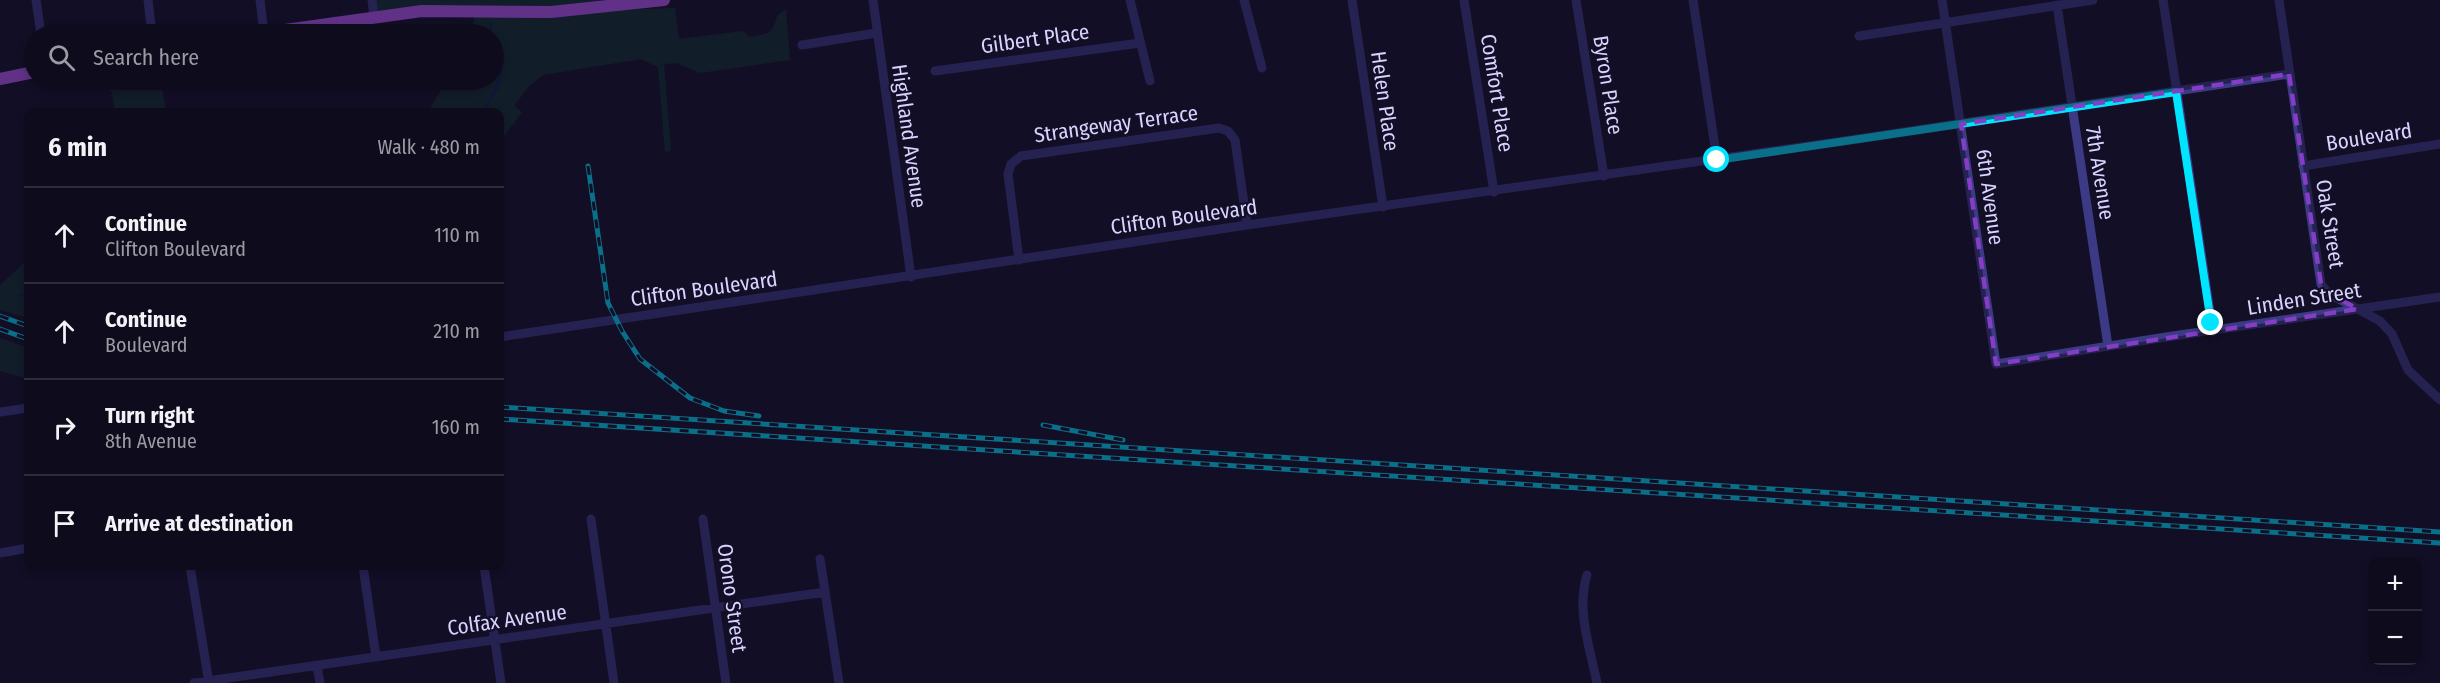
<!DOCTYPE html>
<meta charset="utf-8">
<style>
:root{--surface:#0e0b1c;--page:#1c1929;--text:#f1f3f6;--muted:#9b9ba3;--line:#2e2b3b}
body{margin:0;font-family:"Fira Sans Condensed",sans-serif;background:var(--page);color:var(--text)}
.controls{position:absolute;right:18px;bottom:18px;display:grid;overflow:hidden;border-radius:12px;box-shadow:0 3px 9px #0003}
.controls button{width:54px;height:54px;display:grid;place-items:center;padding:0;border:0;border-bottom:2px solid var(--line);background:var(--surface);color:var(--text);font:30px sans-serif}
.stop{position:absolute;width:18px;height:18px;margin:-14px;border:4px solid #00e5ff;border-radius:50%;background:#fff}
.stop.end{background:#00e5ff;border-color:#fff;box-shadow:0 2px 6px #0008}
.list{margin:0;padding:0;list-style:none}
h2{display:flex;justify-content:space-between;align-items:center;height:78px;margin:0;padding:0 24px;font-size:26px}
h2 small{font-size:20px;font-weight:400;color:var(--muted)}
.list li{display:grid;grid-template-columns:39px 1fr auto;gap:18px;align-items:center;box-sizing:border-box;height:96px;padding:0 24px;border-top:2px solid var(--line)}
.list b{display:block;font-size:22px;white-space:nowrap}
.list p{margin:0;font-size:20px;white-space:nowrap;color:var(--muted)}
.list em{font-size:20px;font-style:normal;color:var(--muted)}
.icon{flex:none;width:33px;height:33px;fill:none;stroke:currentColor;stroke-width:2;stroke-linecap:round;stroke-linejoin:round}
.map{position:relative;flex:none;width:2440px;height:683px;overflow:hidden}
.search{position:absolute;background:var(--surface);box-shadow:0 3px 9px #0003;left:24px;top:24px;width:480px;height:66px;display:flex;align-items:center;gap:15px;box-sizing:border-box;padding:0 21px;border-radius:33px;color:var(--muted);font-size:22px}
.panel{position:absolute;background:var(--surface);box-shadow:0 3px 9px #0003;left:24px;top:108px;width:480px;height:462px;border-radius:12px}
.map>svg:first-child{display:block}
.green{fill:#12302f}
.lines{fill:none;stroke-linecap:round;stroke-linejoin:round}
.stream{stroke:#0c2248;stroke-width:3}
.minor{stroke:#3d3a85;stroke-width:9}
.major{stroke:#c25bff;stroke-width:12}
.rail-casing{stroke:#00e5ff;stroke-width:5}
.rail{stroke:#130f26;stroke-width:3;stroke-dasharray:9;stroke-linecap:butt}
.route{stroke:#00e5ff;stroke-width:8}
.marked{fill:none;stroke:#843dc5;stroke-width:4.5;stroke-dasharray:12 8;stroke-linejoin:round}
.labels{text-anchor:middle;stroke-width:4.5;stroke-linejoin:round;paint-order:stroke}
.street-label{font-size:21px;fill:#d9d4ff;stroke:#130f26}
</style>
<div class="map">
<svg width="2440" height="683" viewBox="0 0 2440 683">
<rect width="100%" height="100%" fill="#130f26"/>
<path class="green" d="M373,0H619L557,12L675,8L679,39L743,31L750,37C767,34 773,35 777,16L786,9L790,60L700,73L677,63L664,64L671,151L665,152L658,67L641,59L543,75L529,86L514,106L522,112L500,142V112H428L447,80H494V34H472L475,12L374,17Z
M95,80H161L166,112H115L112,92Z
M23,264L28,266V318L0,310V285Z
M0,338L28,348V379L0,371Z"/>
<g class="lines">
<path class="stream" d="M489,34L491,23
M483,112C493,96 509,73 494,55
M19,296L28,293"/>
<path class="minor" d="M36,0L41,34
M148,0L152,34
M260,0L264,33
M372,0L374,17
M873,0L911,277
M1130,0L1150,81
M1244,0L1262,68
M1352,0L1383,207
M1464,0L1494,192
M1576,0L1604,176
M1693,0L1717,160
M1942,0L1996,364L2166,337L2440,297
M2163,0L2213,332
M2279,0L2321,284L2328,293L2380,321L2392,334L2408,370L2440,400
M2057,5L2108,346
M1859,36L2093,0
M802,45L876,33
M935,71L1140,43
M2303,166L2440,144
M1019,260L1008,174L1011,164L1021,156L1219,128L1228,131L1235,140L1247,225
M500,337L1247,225L1851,140L2289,74
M0,412L28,408
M591,519L614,683
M703,519L726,683
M0,553L28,548
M820,559L839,683
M190,566L209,683
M363,566L376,657
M484,566L501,683
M1587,575C1576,610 1590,648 1597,683
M317,666L320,683
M194,683L825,592"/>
<path class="major" d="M256,34L422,11L551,12L664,0
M0,79L34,72"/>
<defs>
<path id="rail" d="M588,166L608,303L622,331L640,359L690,398L724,411L759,416
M0,316L28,326
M0,329L28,339
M500,407L2440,532
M500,419L2440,543
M1043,425L1123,440"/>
</defs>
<use href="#rail" class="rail-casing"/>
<use href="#rail" class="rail"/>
</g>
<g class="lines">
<path class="route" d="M1717,160L2176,92L2211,323"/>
</g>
<path d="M0 0H2440V683H0ZM2289,74L2321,284L2328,293L2358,309L1996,364L1961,124Z" fill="#130f26" fill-opacity=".55" fill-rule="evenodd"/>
<path class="marked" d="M2289,74L2321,284L2328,293L2358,309L1996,364L1961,124Z"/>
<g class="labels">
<g class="street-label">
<text transform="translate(1035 39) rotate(-8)" y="7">Gilbert Place</text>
<text transform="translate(1608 85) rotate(81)" y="7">Byron Place</text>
<text transform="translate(1497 93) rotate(81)" y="7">Comfort Place</text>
<text transform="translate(1385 101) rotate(82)" y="7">Helen Place</text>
<text transform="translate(1116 124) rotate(-8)" y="7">Strangeway Terrace</text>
<text transform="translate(909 136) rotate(82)" y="7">Highland Avenue</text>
<text transform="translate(2369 137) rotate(-9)" y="7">Boulevard</text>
<text transform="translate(2100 173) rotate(81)" y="7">7th Avenue</text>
<text transform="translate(1990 197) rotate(82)" y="7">6th Avenue</text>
<text transform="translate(1184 217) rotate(-8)" y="7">Clifton Boulevard</text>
<text transform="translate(2330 224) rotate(81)" y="7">Oak Street</text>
<text transform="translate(704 289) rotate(-8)" y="7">Clifton Boulevard</text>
<text transform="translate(2304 299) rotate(-9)" y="7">Linden Street</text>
<text transform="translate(732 598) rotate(82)" y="7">Orono Street</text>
<text transform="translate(507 620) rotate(-8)" y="7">Colfax Avenue</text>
</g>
</g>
</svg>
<div class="controls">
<button>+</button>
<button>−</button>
</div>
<div class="stop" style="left:1717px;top:160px"></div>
<div class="stop end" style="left:2211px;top:323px"></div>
<div class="search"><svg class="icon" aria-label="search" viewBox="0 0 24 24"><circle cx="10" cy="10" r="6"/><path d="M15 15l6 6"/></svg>Search here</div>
<section class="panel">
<h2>6 min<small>Walk · 480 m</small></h2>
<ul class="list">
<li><svg class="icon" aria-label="ahead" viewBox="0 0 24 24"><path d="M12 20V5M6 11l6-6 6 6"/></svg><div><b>Continue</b><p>Clifton Boulevard</p></div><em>110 m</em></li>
<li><svg class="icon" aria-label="ahead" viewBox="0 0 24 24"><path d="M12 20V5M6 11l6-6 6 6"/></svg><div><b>Continue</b><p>Boulevard</p></div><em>210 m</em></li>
<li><svg class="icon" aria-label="right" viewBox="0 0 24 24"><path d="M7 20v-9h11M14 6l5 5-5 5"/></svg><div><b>Turn right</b><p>8th Avenue</p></div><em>160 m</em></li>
<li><svg class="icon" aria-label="arrive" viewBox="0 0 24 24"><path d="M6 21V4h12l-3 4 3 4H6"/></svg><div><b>Arrive at destination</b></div></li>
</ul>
</section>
</div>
